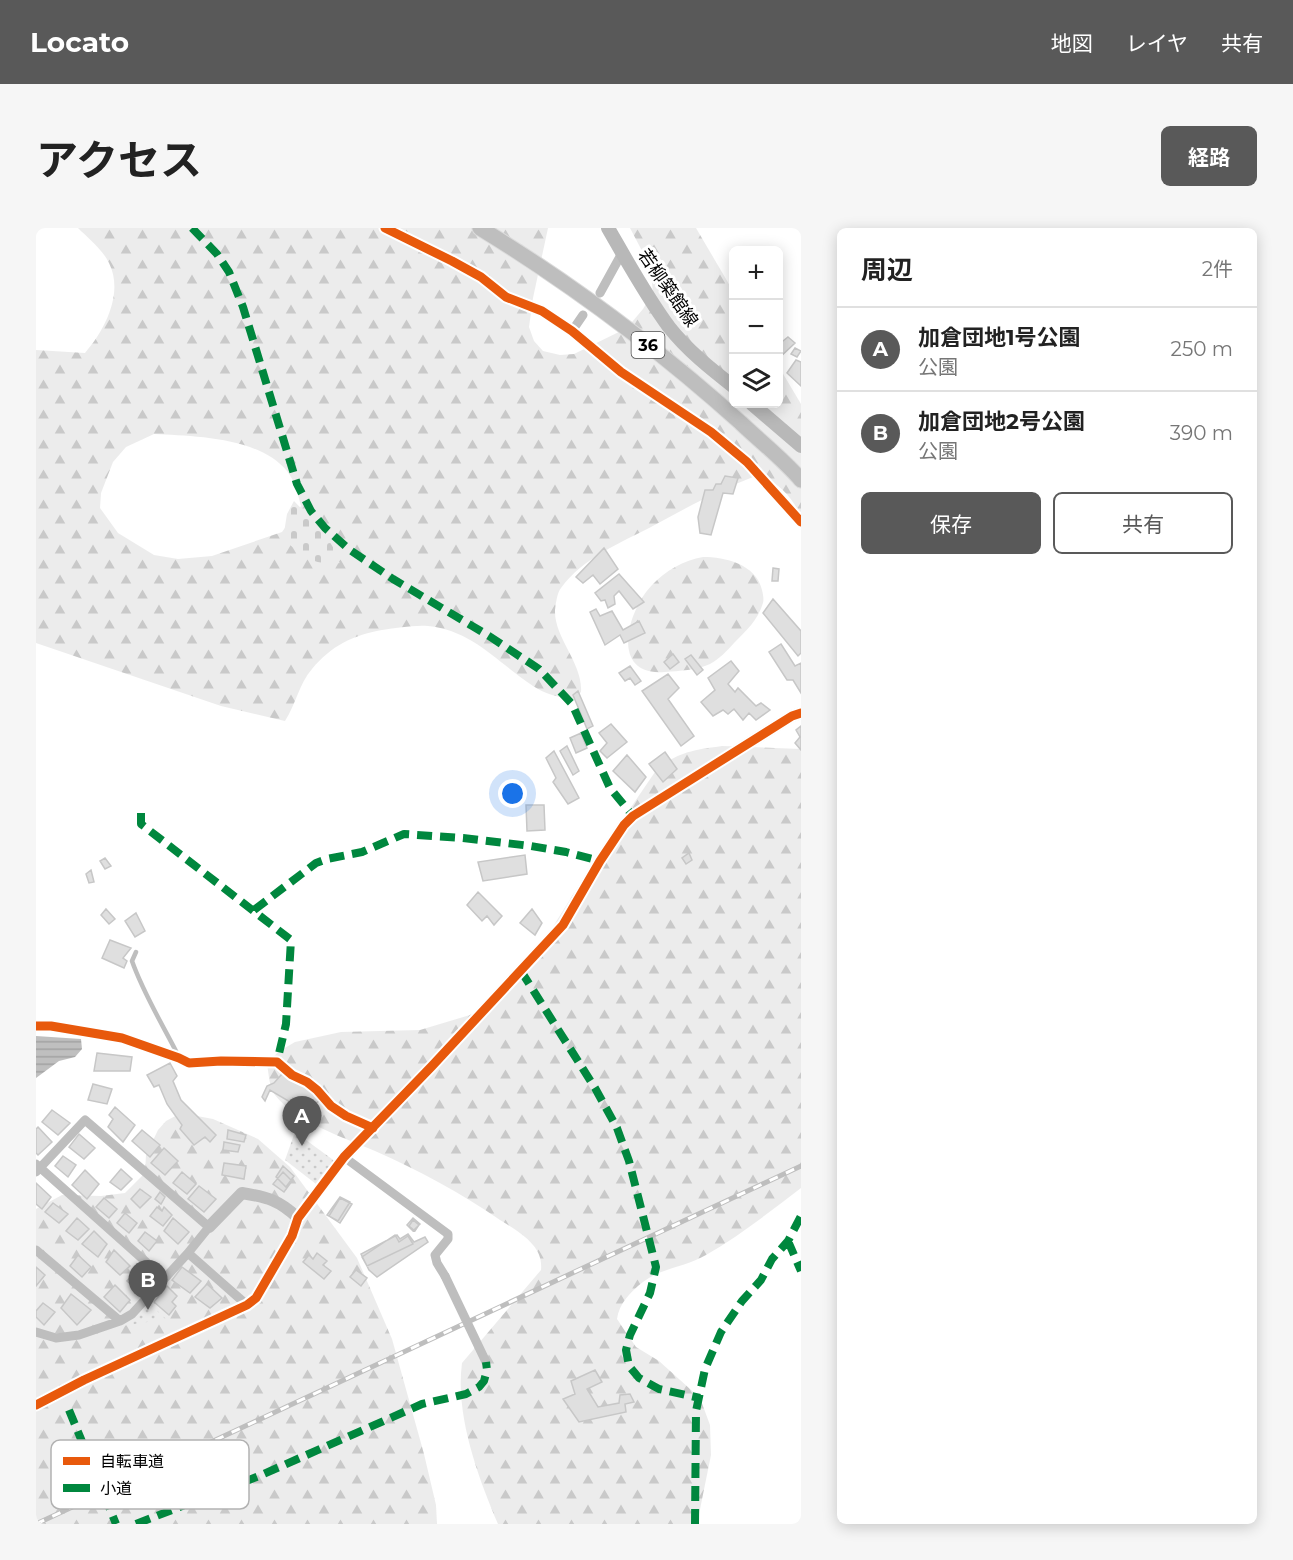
<!DOCTYPE html>
<html lang="ja">
<meta charset="utf-8">
<style>
:root{--surface:#fff;--page:#f6f6f6;--text:#222;--muted:#767676;--line:#e0e0e0;--accent:#595959}
body{margin:0;font-family:Montserrat,"Noto Sans JP",sans-serif;background:var(--page);color:var(--text)}
.controls{position:absolute;right:18px;top:18px;display:grid;overflow:hidden;border-radius:9px;box-shadow:0 3px 15px #0003}
.controls button{width:54px;height:54px;display:grid;place-items:center;padding:0;border:0;border-bottom:2px solid var(--line);background:var(--surface);color:var(--text);font:30px sans-serif}
.you{position:absolute;left:477px;top:566px;width:21px;height:21px;margin:-15px;border:4px solid #fff;border-radius:50%;background:#1a73e8;box-shadow:0 0 0 9px #1a73e833}
.badge{display:grid;place-items:center;width:39px;height:39px;border-radius:50%;background:var(--accent);color:#fff;font-size:20px;font-weight:700}
.pin{position:absolute;translate:-50% -50px;filter:drop-shadow(0 2px 3px #0008)}
.pin::after{content:'';position:absolute;top:32px;width:21px;height:18px;background:inherit;clip-path:polygon(0 0,100% 0,50% 100%)}
.list{margin:0;padding:0;list-style:none}
h2{display:flex;justify-content:space-between;align-items:center;height:78px;margin:0;padding:0 24px;font-size:26px}
h2 small{font-size:20px;font-weight:400;color:var(--muted)}
.list li{display:grid;grid-template-columns:39px 1fr auto;gap:18px;align-items:center;box-sizing:border-box;height:84px;padding:0 24px;border-top:2px solid var(--line)}
.list b{display:block;font-size:22px;white-space:nowrap}
.list p{margin:0;font-size:20px;white-space:nowrap;color:var(--muted)}
.list em{font-size:20px;font-style:normal;color:var(--muted)}
.actions{display:flex;gap:12px;padding:18px 24px}
.actions a{flex:1;padding:14px 0;border:2px solid var(--accent);border-radius:9px;text-align:center;font-size:21px;color:var(--accent)}
.actions .main{background:var(--accent);color:#fff}
.icon{flex:none;width:33px;height:33px;fill:none;stroke:currentColor;stroke-width:2;stroke-linecap:round;stroke-linejoin:round}
.map{position:relative;flex:none;width:765px;height:1296px;overflow:hidden;border-radius:9px}
header{display:flex;align-items:center;gap:36px;box-sizing:border-box;height:84px;padding:0 30px;background:var(--accent);color:#fff}
header strong{font-size:28px}
nav{display:flex;gap:33px;margin-inline-start:auto;font-size:21px}
.intro{display:flex;align-items:center;justify-content:space-between;box-sizing:border-box;height:144px;padding:0 36px}
h1{margin:0;font-size:42px}
.button{padding:15px 27px;border-radius:9px;background:var(--accent);color:#fff;font-size:21px;font-weight:700}
main{display:flex;gap:36px;padding:0 36px}
aside{flex:1;background:var(--surface);border-radius:9px;box-shadow:0 3px 15px #0003}
.map>svg:first-child{display:block}
.forest{fill:url(#forest-firs);fill-rule:evenodd}
.cemetery{fill:url(#cemetery-stones)}
.park{fill:url(#park-dots)}
.water{fill:url(#water-rules)}
.building{fill:#dfdfdf;stroke:#c7c7c7;stroke-width:1.5}
.lines{fill:none;stroke-linecap:round;stroke-linejoin:round}
.primary-casing{stroke:#dbdbdb;stroke-width:17}
.service{stroke:#bebebe;stroke-width:4.5}
.minor{stroke:#bebebe;stroke-width:9}
.tertiary{stroke:#bebebe;stroke-width:12}
.secondary{stroke:#b8b8b8;stroke-width:14}
.primary{stroke:#bebebe;stroke-width:15}
.rail-casing{stroke:#bebebe;stroke-width:5}
.rail{stroke:#fff;stroke-width:3;stroke-dasharray:9;stroke-linecap:butt}
.minor-bridge{stroke:#bebebe;stroke-width:9}
.quiet{stroke:#00873e;stroke-width:8;stroke-dasharray:15 8;stroke-linecap:butt}
.cycleway-casing{stroke:#fff;stroke-width:13}
.cycleway{stroke:#e8590c;stroke-width:9}
.labels{text-anchor:middle;stroke-width:6;stroke-linejoin:round;paint-order:stroke}
.shield{fill:#fff;stroke:#4c4c4c;stroke-width:1.5}
.shield-label{font-size:16px;font-weight:bold;fill:#000}
.street-label{font-size:18px;fill:#000;stroke:#fff}
.key{fill:#fff;stroke:#b2b2b2;stroke-width:1.5}
.key-label{font-size:16px;fill:#000}
</style>
<header>
<strong>Locato</strong>
<nav><a>地図</a><a>レイヤ</a><a>共有</a></nav>
</header>
<div class="intro"><h1>アクセス</h1><a class="button">経路</a></div>
<main>
<div class="map">
<svg width="765" height="1296" viewBox="0 0 765 1296">
<defs>
<pattern id="forest-firs" width="22" height="20" patternUnits="userSpaceOnUse" patternTransform="scale(1.5)"><rect width="22" height="20" fill="#ececec"/><path d="M5 1l3.5 6h-7zM16 11l3.5 6h-7z" fill="#c9c9c9"/></pattern>
<pattern id="cemetery-stones" width="16" height="16" patternUnits="userSpaceOnUse" patternTransform="scale(1.5)"><rect width="16" height="16" fill="#ececec"/><path d="M2 7V4a2 2 0 0 1 4 0v3zM10 15v-3a2 2 0 0 1 4 0v3z" fill="#c9c9c9"/></pattern>
<pattern id="park-dots" width="8" height="8" patternUnits="userSpaceOnUse" patternTransform="scale(1.5)"><rect width="8" height="8" fill="#ececec"/><path d="M2 2h.1M6 6h.1" fill="none" stroke="#c9c9c9" stroke-width="1.8" stroke-linecap="round"/></pattern>
<pattern id="water-rules" width="6" height="5" patternUnits="userSpaceOnUse" patternTransform="scale(1.5)"><rect width="6" height="5" fill="#bfbfbf"/><path d="M0 2.5h6" fill="none" stroke="#a2a2a2"/></pattern>
</defs>
<rect width="100%" height="100%" fill="#fff"/>
<path class="forest" d="M42,0H512L497,70L493,99L498,113L507,123L524,127L538,126L591,100L607,81L617,64L614,38L594,0H660L697,63L698,176H742L743,139L765,176V288C755,268 744,256 723,247C686,260 650,280 615,299C584,315 547,330 525,360C521,365 520,375 519,382C518,410 547,435 545,464L536,472C523,469 509,466 497,458C462,435 436,402 392,398C377,397 361,400 346,402C317,407 295,418 276,441C263,456 260,476 249,493L185,478L0,415V122L49,125C69,102 88,65 73,35C67,22 52,10 42,0ZM118,206C158,208 223,209 251,243C259,253 262,266 265,278L246,304L176,328L142,331L118,327L82,305L64,280L65,265L77,234L90,219Z
M667,329C689,329 720,336 726,362C727,366 728,371 727,375C722,392 710,403 698,415C691,423 683,431 674,436C661,442 643,443 629,444C573,449 591,383 616,357C629,343 648,332 667,329Z
M686,518L765,521V960C735,983 703,1008 670,1027C650,1039 625,1040 607,1054C594,1064 583,1076 581,1091L600,1119L623,1133L664,1170L674,1197L675,1227L661,1296H462C442,1249 419,1187 426,1135L505,1042C506,1032 503,1024 497,1017C488,1006 475,999 464,992C425,965 382,942 339,923C309,910 260,894 239,867C233,859 233,847 231,836L242,824L259,814L305,804L384,802L434,787L462,771L498,729L555,638L621,541C644,523 659,522 686,518Z
M145,885L177,891L222,911L254,939L321,1030L356,1111L388,1226L400,1277L401,1296H0V981L26,967L65,968L89,965L109,945L110,927L122,902L130,893Z"/>
<path class="cemetery" d="M258,273C276,292 296,310 304,335C278,339 266,327 247,311L251,286Z"/>
<path class="park" d="M259,904L300,934L280,956L249,932Z
M112,1074L130,1091L86,1098Z"/>
<path class="water" d="M0,808L45,811L46,821L39,829L23,833L0,850Z"/>
<path class="building" d="M752,109L759,115L742,131V117Z
M759,120L765,123L761,129L755,126Z
M760,132L765,134V158L751,145Z
M689,248L702,250L697,266L687,265L675,307L664,305L662,289L669,262H677L680,256H685Z
M568,320L582,341L564,356L557,347L547,355L540,349Z
M737,340L743,341L742,353H736Z
M583,346L608,374L597,381L583,363L578,368L579,376L572,380L569,372L565,373L559,365Z
M737,371L765,403V425L762,428L727,385Z
M560,381L564,388L576,383L587,402L603,393L609,405L588,415L584,407L569,417L554,384Z
M745,416L759,438L765,435V465L757,452H751L733,424Z
M637,426L643,434L634,441L628,434Z
M655,427L667,442L661,447L649,431Z
M695,433L703,443L692,456L699,464L702,460L720,478L725,475L734,482L720,492L713,485L707,492L698,481L692,486L687,482L677,488L665,474L679,462L672,450Z
M594,438L605,453L599,457L594,450L589,453L583,445Z
M632,446L643,460L632,471L658,508L645,518L606,463Z
M542,463L557,498L551,501L537,467Z
M575,496L591,514L571,530L564,523L571,515L563,505Z
M765,498V522L759,515L764,509L760,502Z
M545,505L551,520L540,525L534,510Z
M531,518L543,543L537,547L524,523Z
M518,523L543,570L532,576L517,554L520,550L510,530Z
M629,524L641,541L627,554L613,536Z
M591,527L610,549L599,564L577,543Z
M490,577H508L509,602L491,603Z
M653,625L656,632L650,636L646,630Z
M489,627L491,646L447,653L442,634Z
M69,630L75,638L69,641L64,633Z
M55,642L58,654L53,655L50,646Z
M442,664L466,688L458,697L451,688L446,693L431,677Z
M70,681L79,691L73,696L65,687Z
M496,681L506,695L499,707L484,695Z
M100,685L109,703L99,709L89,693Z
M74,712L95,720L87,730L91,733L88,740L66,730Z
M61,825L96,829L94,843H58Z
M134,835L141,848L137,853L145,872L180,907L174,914L169,909L158,917L144,901L146,897L131,876L123,857L118,859L111,847Z
M246,846L263,854L284,872L272,882L257,870L254,874L234,862L229,873L226,869L231,858L238,855Z
M57,856L76,861L71,876L52,872Z
M79,879L99,897L87,914L72,899L77,891L73,887Z
M16,882L34,895L22,907L6,894Z
M2,899L16,914L2,927L0,925V901Z
M106,902L124,917L114,929L96,913Z
M192,902L210,907L208,914L191,911Z
M43,906L59,920L48,931L33,919Z
M188,914L204,917L202,924L187,922Z
M128,920L142,933L129,947L115,935Z
M27,928L40,937L32,949L19,938Z
M188,935L210,938L208,951L186,947Z
M247,938L258,948L250,959L240,949Z
M85,941L96,951L85,962L74,954Z
M49,942L63,956L51,971L36,957Z
M146,944L160,956L151,966L137,955Z
M247,944L256,953L248,964L237,956Z
M0,955L15,969L6,981L0,976Z
M163,958L180,971L168,984L152,971Z
M104,961L115,969L104,980L95,971Z
M124,964L129,969L125,976L119,971Z
M304,969L314,974L302,993L291,987Z
M68,970L81,981L73,990L60,979Z
M304,970L316,976L304,995L293,988Z
M17,975L32,986L23,995L9,984Z
M121,979L126,983L128,979L136,987L127,998L114,988Z
M89,985L101,995L93,1005L81,995Z
M41,990L53,1001L42,1012L30,1003Z
M137,990L153,1004L142,1016L128,1003Z
M377,990L384,996L377,1003L371,997Z
M377,992L383,997L379,1003L373,998Z
M58,1003L71,1016L62,1029L46,1016Z
M109,1004L121,1013L113,1023L102,1013Z
M372,1006L378,1014L389,1009L392,1014L341,1049L333,1042L325,1026L361,1007L364,1011Z
M359,1007L363,1014L372,1008L377,1016L331,1038L326,1029Z
M78,1022L94,1038L84,1047L70,1034Z
M281,1025L291,1033L287,1037L295,1043L288,1051L267,1034L273,1027L277,1031Z
M42,1027L55,1039L46,1049L34,1038Z
M0,1039L9,1047L0,1058Z
M146,1039L165,1053L154,1065L136,1052Z
M100,1042L113,1054L104,1065L91,1053Z
M320,1042L331,1050L325,1058L314,1049Z
M171,1056L186,1070L174,1080L159,1069Z
M79,1057L94,1072L84,1084L68,1069Z
M131,1058L141,1068L136,1074L140,1078L133,1087L118,1074Z
M35,1066L55,1082L41,1097L25,1080Z
M7,1075L19,1084L8,1097L0,1089V1083Z
M559,1142L566,1154L551,1161L562,1179L583,1175L584,1167L594,1166L598,1174L589,1176L590,1184L543,1194L527,1171L539,1166L535,1153Z"/>
<g class="lines">
<defs>
<path id="primary" d="M444,0C537,57 624,122 705,195C725,214 747,231 765,252"/>
</defs>
<use href="#primary" class="primary-casing"/>
<path class="service" d="M100,724L96,733C108,767 127,797 143,829"/>
<path class="minor" d="M349,0L416,33L445,49L470,69L506,83L536,103L585,144L675,204L711,234L765,294
M564,65L586,25
M536,103L547,87
M0,798H15L86,810L143,830L153,835L185,833L241,834L256,847L271,854L281,862L295,878L310,888L337,900
M308,929L412,1006V1011L399,1027L401,1035L409,1048
M0,936L128,1050
M0,944L49,892L173,999L152,1025L96,1086L84,1093L43,1107L20,1110L0,1104
M0,1022L84,1093
M152,1025L211,1077"/>
<path class="tertiary" d="M173,999L206,965C231,969 243,972 262,990
M0,1177L48,1152L211,1077L220,1070L256,1008L262,990L308,929L396,838L527,697L564,633L588,597L597,588L756,488L765,485"/>
<path class="secondary" d="M572,0C591,33 610,68 633,99C651,122 675,141 698,159
M716,176L765,218"/>
<use href="#primary" class="primary"/>
<defs>
<path id="rail" d="M0,1296L765,938"/>
</defs>
<use href="#rail" class="rail-casing"/>
<use href="#rail" class="rail"/>
<path class="minor-bridge" d="M409,1048L450,1134"/>
<path class="quiet" d="M156,0L181,26L193,44L207,79L261,256L275,283L289,300L314,322L357,351L453,408L503,441L536,476L574,560L597,588
M105,585V596L255,712L250,796L241,834
M218,682L280,635L291,631L326,624L368,606L427,610L495,618L530,624L564,633
M485,743L559,860L581,900L593,933L620,1039L614,1065L594,1107L590,1122L593,1138L603,1150L623,1161L664,1170
M752,1013L765,1043
M33,1182L80,1296
M100,1296L223,1248L386,1176L430,1166L443,1159L448,1153L451,1142L450,1134
M659,1296L660,1183L669,1141L685,1104L706,1073L725,1052L736,1031L752,1013L765,988"/>
<defs>
<path id="cycleway" d="M349,0L416,33L445,49L470,69L506,83L536,103L585,144L675,204L711,234L765,294
M0,798H15L86,810L143,830L153,835L185,833L241,834L256,847L271,854L281,862L295,878L310,888L337,900
M0,1177L48,1152L211,1077L220,1070L256,1008L262,990L308,929L396,838L527,697L564,633L588,597L597,588L756,488L765,485"/>
</defs>
<use href="#cycleway" class="cycleway-casing"/>
<use href="#cycleway" class="cycleway"/>
</g>
<g class="labels">
<rect class="shield" x="595.5" y="104" width="33" height="26" rx="4.5"/>
<g class="shield-label">
<text x="612" y="123">36</text>
</g>
<g class="street-label">
<text transform="translate(632 60) rotate(55)" y="6">若柳築館線</text>
</g>
</g>
<rect x="15" y="1212" width="198" height="69" rx="9" class="key"/>
<rect x="27" y="1229" width="27" height="8" fill="#e8590c"/>
<rect x="27" y="1256" width="27" height="8" fill="#00873e"/>
<g class="key-label">
<text x="64" y="1239">自転車道</text>
<text x="64" y="1266">小道</text>
</g>
</svg>
<div class="controls">
<button>+</button>
<button>−</button>
<button><svg class="icon" aria-label="layers" viewBox="0 0 24 24"><path d="M12 4l9 5-9 5-9-5zM3 14l9 5 9-5"/></svg></button>
</div>
<div class="you"></div>
<div class="pin badge" style="left:266px;top:918px">A</div>
<div class="pin badge" style="left:112px;top:1082px">B</div>
</div>
<aside>
<h2>周辺<small>2件</small></h2>
<ul class="list">
<li><span class="badge">A</span><div><b>加倉団地1号公園</b><p>公園</p></div><em>250 m</em></li>
<li><span class="badge">B</span><div><b>加倉団地2号公園</b><p>公園</p></div><em>390 m</em></li>
</ul>
<div class="actions"><a class="main">保存</a><a>共有</a></div>
</aside>
</main>
